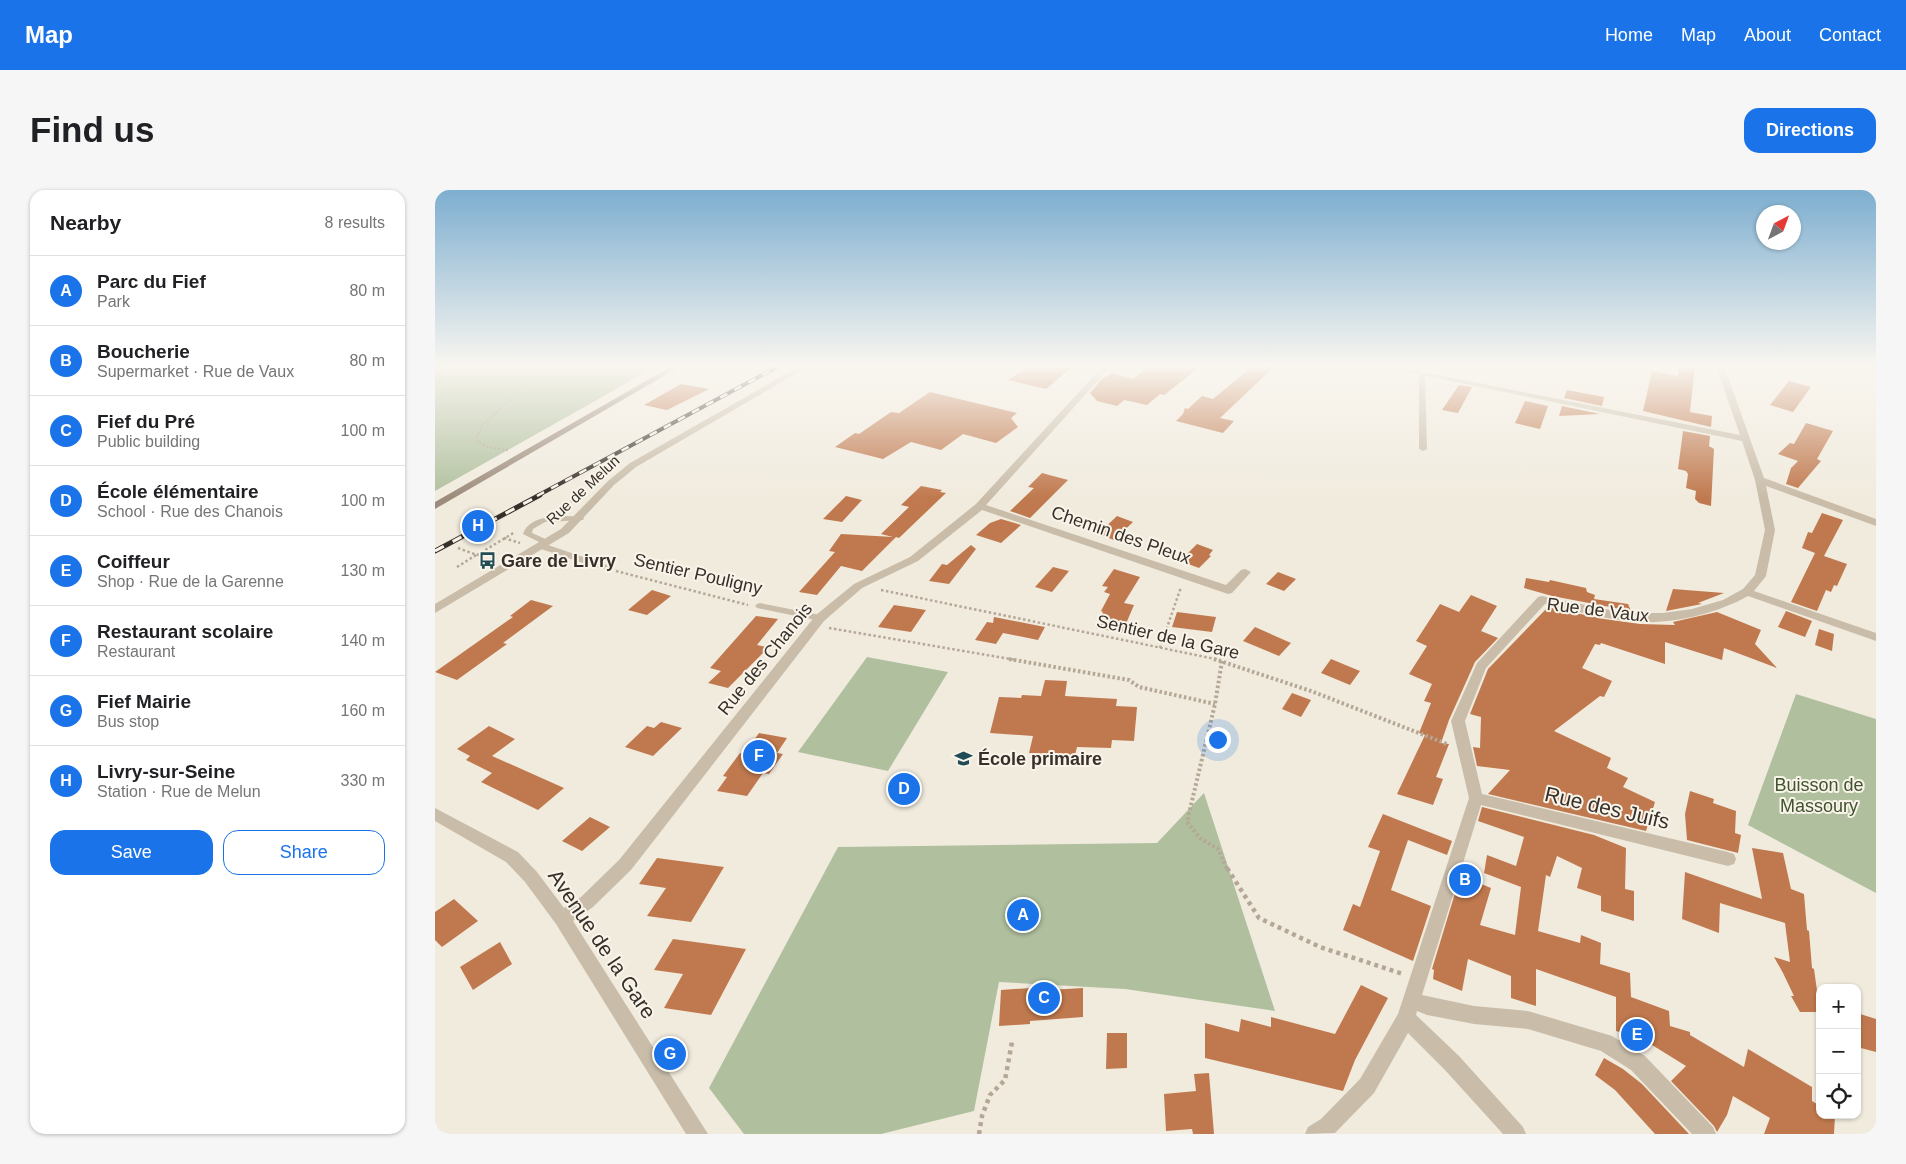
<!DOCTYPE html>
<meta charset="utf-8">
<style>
:root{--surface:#fff;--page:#f6f6f6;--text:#202124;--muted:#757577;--line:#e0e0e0;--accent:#1a73e8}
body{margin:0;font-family:Arial,sans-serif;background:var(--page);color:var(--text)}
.controls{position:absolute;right:15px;bottom:15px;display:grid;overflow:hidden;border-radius:10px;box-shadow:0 1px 4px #0004}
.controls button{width:45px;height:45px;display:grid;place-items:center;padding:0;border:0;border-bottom:1px solid var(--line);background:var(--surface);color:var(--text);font:25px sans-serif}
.compass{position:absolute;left:1321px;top:15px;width:45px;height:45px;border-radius:50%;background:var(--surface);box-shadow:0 1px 4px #0004;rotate:41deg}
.you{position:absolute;left:782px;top:549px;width:18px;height:18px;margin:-12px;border:4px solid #fff;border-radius:50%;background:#1a73e8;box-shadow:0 0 0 8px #1a73e833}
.badge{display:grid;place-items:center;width:32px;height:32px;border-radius:50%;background:var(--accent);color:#fff;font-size:16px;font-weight:700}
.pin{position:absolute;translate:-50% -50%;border:2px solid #fff;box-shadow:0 1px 5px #0006}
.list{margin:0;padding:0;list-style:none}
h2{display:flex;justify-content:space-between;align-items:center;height:65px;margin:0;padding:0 20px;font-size:21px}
h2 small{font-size:16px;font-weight:400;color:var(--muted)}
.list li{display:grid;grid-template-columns:32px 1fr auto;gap:15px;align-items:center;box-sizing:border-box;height:70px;padding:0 20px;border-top:1px solid var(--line)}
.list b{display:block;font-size:19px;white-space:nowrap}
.list p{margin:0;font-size:16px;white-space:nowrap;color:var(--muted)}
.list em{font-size:16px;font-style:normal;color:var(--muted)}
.actions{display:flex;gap:10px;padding:15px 20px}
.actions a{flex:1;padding:11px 0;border:1px solid var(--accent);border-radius:15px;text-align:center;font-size:18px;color:var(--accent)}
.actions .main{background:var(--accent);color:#fff}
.icon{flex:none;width:28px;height:28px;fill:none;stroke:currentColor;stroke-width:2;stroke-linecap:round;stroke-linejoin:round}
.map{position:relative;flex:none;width:1441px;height:944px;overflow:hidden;border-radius:15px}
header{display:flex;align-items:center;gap:30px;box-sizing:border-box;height:70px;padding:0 25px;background:var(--accent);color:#fff}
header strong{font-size:24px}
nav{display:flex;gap:28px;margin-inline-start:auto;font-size:18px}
.intro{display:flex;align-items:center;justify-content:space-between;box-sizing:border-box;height:120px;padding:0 30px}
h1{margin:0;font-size:35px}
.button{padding:12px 22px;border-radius:15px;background:var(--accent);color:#fff;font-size:18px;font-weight:700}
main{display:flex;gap:30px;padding:0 30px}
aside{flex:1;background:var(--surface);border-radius:15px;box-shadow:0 1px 4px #0004}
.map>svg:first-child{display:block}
.green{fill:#b0c09e}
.building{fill:#c0794e}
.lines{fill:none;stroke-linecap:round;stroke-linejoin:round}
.path-far3{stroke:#b5a795;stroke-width:2;stroke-dasharray:2 2;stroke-linecap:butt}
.path-far2{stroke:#b5a795;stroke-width:2.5;stroke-dasharray:2.5 2.5;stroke-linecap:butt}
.path-far1{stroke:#b5a795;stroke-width:4;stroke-dasharray:2.5 2.5;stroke-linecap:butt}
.path{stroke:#b5a795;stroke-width:4.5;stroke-dasharray:4 4;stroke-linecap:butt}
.service{fill:#c9bdaa;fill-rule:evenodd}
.minor{fill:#c9bdaa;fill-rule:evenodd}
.secondary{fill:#9d8c7c;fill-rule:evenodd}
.rail-far1-casing{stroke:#372f29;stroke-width:4}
.rail-casing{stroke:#372f29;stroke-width:5}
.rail-far1{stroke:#f9f4ea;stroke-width:2.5;stroke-dasharray:8;stroke-linecap:butt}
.rail{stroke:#f9f4ea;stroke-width:3;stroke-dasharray:10;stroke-linecap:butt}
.labels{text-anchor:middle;stroke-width:4;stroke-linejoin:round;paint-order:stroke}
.far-street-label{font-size:15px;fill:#372f29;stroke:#f9f4ea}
.street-label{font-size:18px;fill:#372f29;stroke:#f9f4ea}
.poi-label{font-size:18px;font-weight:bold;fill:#372f29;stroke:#f9f4ea;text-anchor:start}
.park-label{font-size:18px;fill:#41542e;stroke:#f9f4ea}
.near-street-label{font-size:21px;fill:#372f29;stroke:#f9f4ea}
</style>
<header>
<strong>Map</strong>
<nav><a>Home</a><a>Map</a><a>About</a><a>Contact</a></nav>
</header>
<div class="intro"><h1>Find us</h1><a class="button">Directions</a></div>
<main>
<aside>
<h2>Nearby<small>8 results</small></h2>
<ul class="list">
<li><span class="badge">A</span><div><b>Parc du Fief</b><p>Park</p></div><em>80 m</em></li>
<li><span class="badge">B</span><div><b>Boucherie</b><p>Supermarket · Rue de Vaux</p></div><em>80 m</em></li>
<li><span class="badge">C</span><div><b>Fief du Pré</b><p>Public building</p></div><em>100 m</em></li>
<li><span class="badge">D</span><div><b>École élémentaire</b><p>School · Rue des Chanois</p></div><em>100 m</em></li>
<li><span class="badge">E</span><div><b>Coiffeur</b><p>Shop · Rue de la Garenne</p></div><em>130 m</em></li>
<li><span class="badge">F</span><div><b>Restaurant scolaire</b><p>Restaurant</p></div><em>140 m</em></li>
<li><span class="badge">G</span><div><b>Fief Mairie</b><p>Bus stop</p></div><em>160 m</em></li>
<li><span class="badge">H</span><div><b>Livry-sur-Seine</b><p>Station · Rue de Melun</p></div><em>330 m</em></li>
</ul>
<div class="actions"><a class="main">Save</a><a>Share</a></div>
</aside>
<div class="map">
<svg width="1441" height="944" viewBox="0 0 1441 944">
<rect width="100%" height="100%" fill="#f1ebde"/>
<path class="green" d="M0,176H222L0,301Z
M432,467L513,482L453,581L363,562Z
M1361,504L1441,529V703L1313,635Z
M769,603L840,821L690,799L564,792L539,921L446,944H309L274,898L403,657L722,653Z"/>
<path class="building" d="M594,176H638L611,199L573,190Z
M715,176H766L729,205L725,204L712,215L689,210L682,216L662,211L655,203L667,189L677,183L698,189Z
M818,176H840L785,228L799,231L788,243L741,231L748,224L750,218L753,219L767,206L778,209Z
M1244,176H1260L1255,222L1277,226L1276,237L1208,221L1217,181L1243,186Z
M1354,191L1376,197L1358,222L1335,215Z
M246,194L274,199L232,220L209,215Z
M1024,195L1037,197L1023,223L1007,220Z
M1132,200L1169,207L1167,216L1129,208Z
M495,202L582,223L576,228L583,237L561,253L528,244L506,260L476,252L448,269L400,257L420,243L424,244L456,222L464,223Z
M1090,211L1113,216L1105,239L1080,233Z
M1127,216L1165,224L1124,226Z
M1371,233L1398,241L1382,269L1386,271L1363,298L1351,294L1356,278L1363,271L1343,264L1355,253L1359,254Z
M1248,241L1275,246L1274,256L1279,259L1276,316L1264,313L1260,309L1261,301L1251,298L1253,284L1251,281L1243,279Z
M607,283L633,290L595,328L575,321L599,298L593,297Z
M486,296L507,300L505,302L511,303L464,348L461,347L427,381L406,376L382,405L364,402L400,362L394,361L406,344L458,347L446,344L474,317L466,315Z
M411,306L427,310L407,332L388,329Z
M1387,323L1408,330L1389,366L1412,374L1402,396L1399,395L1396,402L1391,400L1382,421L1356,412L1380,363L1367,358L1373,342L1377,343Z
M682,326L698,332L679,350L663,344Z
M566,329L586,335L566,353L541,345L555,333Z
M762,354L778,360L774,365L776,366L764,378L745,371Z
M536,355L541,359L514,394L494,391L507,374L512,375Z
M618,377L634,381L617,402L600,397Z
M679,379L705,387L689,413L699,415L687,443L661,438L666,430L664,429L668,422L666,421L675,404L669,402L673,397L667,396Z
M843,382L861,389L849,401L831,394Z
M1091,388L1114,392L1115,390L1151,398L1152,402L1160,405L1159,409L1193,414L1196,421L1117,406L1089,398Z
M1238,399L1289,403L1263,413L1267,414L1231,421Z
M217,400L236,406L212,425L193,420Z
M1036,405L1062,416L1046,441L1063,448L1040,472L1014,530L1006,553L1014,554L1001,587L1008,589L998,615L962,604L990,545L984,543L996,513L989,511L997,494L974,484L992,456L981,451L1005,414L1024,422Z
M96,410L118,416L68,453L72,454L22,490L0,482L78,427L75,426Z
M459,415L472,417L491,420L476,442L443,437Z
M1113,417L1169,429L1205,434L1240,435L1238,432L1282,422L1326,440L1320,454L1342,478L1289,458L1287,470L1230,452V474L1166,453L1165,455L1160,454L1147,478L1177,491L1169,507L1165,506L1119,541L1176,568L1172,578L1193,588L1188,597L1220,612L1211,641L1053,604L1075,580L1042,576L1038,557L1045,558L1046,527L1035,524L1053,479Z
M1351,421L1377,431L1370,447L1343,437Z
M742,422L781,427L777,442L737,437Z
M321,426L343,429L322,455L331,457L329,459L331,460L293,498L273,493L286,481L275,478Z
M559,427L610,437L603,450L568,443L561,454L540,450L552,432L558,433Z
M820,437L856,453L844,466L808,451Z
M1384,439L1399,444L1397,461L1380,455Z
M896,469L925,481L915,495L886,483Z
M610,490L632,491L630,506L682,509L681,516L702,517L699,551L677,550L676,558L642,557L640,565L594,563L598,546L555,543L564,507L586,508L587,505L606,506Z
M857,503L876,510L866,527L847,519Z
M226,532L247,538L218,566L190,557L212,536L219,538Z
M54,536L80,549L57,566L129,598L103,620L46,592L57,583L31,570L35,566L22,559Z
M324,543L352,548L342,563L348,564L334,584L328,583L312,606L282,601L292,587L288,586L305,563L309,564Z
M1255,601L1279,609L1278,613L1301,621L1300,643L1306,645L1303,663L1252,650L1250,624Z
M1047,617L1159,645L1191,658L1190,699L1199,701V731L1166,721V706L1142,698L1147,678L1122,666L1115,687L1111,685L1103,741L1145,753L1146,745L1166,753L1165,774L1195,783L1196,807L1234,821L1235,836L1255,842V845L1309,877L1313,859L1377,897V911L1385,916V925H1400L1399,944H1329L1335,928L1298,906L1292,925L1282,942L1279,936L1236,891L1251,876L1209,850L1181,841V807L1101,779V816L1076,808V786L1033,769L1027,801L998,789L999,780L997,779L1021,700L1024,701L1029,687L1056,698L1045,735L1080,745L1086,697L1049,683L1052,665L1081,676L1089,647L1043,631Z
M948,624L1017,651L1012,665L973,650L956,700L996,716L978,771L908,740L918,714L925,717L945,661L933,657Z
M155,627L175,637L147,661L127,651Z
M1317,658L1348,663L1356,699L1369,704L1372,740L1374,741L1377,778L1379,779L1385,822H1365L1356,806H1359L1348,783L1339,767L1355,772L1350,733L1285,713L1284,743L1247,729L1250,682L1327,709Z
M222,668L289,677L256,732L212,726L231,698L204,694Z
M19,709L43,731L7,757L0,750V722Z
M238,749L311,759L276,825L229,818L248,784L219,780Z
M65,752L77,774L38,800L25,777Z
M926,795L953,808L920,870L908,901L770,868V833L804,842L806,829L836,837V827L900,844Z
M596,798L597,801L648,798V827L595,831V834L564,836L566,800Z
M1422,823L1441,829V862L1422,857Z
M672,843H692V878L671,879Z
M1169,868L1188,879L1207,894L1254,944H1220L1180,900L1160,885Z
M774,883L779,944H758L757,939L731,941L729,904L761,901L759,884Z"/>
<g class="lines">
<path class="path-far3" d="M73,260L52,257L43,252L42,246L47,236L111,176"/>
<path class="path-far2" d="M127,316L142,308
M69,348L85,353
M23,358L42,365L80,342
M22,377L41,365
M181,381L313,415
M446,400L785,470
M394,438L581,470
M725,458L746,397"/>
<path class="path-far1" d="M574,469L694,490L704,497L780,514
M779,469L876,501L1012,554
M787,471L780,514L752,632L765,648L783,659L792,679"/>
<path class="path" d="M792,678L824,728L885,757L968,784
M544,944L547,926L555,905L570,890L577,852"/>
<path class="service" d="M987,183L990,185L992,259L988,261L984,259V185Z
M145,326L149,328L148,330L110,332L98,339L97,343L115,351L116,353L113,355L172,375L173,377L172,379H166L103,358V354L106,353L88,344C95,323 127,327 145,326Z
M325,413L385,425L390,428L385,431L322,418L320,416L322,414Z"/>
<path class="minor" d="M365,176H374L201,277L179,295L134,343L0,423V414L126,339L173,291L195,273Z
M668,176H676L551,315L791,395L806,380L810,379L816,382L797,403L793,404L547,320L483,371L427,398L389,431L196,680L158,717L138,731L273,944H251L121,734L90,692L71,672L0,631V618L83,662L102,682L129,718L146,707L184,670L381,425L419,394L475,367L541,314Z
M943,176H957L1305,245L1281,176H1289L1329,288L1441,329V336L1331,296L1340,340L1331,386L1319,401L1441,443V451L1313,406C1277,426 1230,436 1189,431C1163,427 1136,420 1110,414L1051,478L1030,531L1047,604L1293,662L1299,664L1301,669L1299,674L1293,676L1046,615L987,805L1039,816L1093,821L1177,846L1210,866L1278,937L1281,944H1257L1196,880L1166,861L1093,839L1039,834L992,825L982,821L981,825L1024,866L1088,937L1091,944H1068L1010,880L973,843L939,903L900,943L870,944L873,937L886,929L925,889L963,824L1034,608L1016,531L1042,473L1103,407L1107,406L1190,423H1228L1257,419L1288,410L1308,399L1320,385L1330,340L1320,290L1307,251Z
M1423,176L1441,177V181L1424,178Z"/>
<path class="secondary" d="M237,176H246L0,319V312Z"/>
<defs>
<path id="rail-far1" d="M102,306L344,176"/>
<path id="rail" d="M0,361L105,305"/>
</defs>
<use href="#rail-far1" class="rail-far1-casing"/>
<use href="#rail" class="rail-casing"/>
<use href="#rail-far1" class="rail-far1"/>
<use href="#rail" class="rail"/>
</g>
<linearGradient id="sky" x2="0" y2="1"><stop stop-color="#7daed0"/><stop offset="0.57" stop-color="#f9f6f0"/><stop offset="1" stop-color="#f9f6f0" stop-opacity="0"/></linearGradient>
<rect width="1441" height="308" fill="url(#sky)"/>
<defs>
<symbol id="bus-bare" viewBox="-9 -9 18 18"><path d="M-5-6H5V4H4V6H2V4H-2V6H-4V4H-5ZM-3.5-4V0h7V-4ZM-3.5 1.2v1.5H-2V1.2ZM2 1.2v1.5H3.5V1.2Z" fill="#214c56" stroke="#f9f4ea" stroke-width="2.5" paint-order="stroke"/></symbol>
<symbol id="school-bare" viewBox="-9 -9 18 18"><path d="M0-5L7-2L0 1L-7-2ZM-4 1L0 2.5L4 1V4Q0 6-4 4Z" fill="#214c56" stroke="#f9f4ea" stroke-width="2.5" paint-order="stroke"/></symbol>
</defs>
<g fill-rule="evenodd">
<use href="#bus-bare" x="40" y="358" width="25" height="25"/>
<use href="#school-bare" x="516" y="556" width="25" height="25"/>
</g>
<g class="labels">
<g class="far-street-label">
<text transform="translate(148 300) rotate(-43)" y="5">Rue de Melun</text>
</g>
<g class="street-label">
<text transform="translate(686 345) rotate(19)" y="6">Chemin des Pleux</text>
<text transform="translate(263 384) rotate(13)" y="6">Sentier Pouligny</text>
<text transform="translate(1163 420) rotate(7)" y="6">Rue de Vaux</text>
<text transform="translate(733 447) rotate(13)" y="6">Sentier de la Gare</text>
<text transform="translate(330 469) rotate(-51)" y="6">Rue des Chanois</text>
</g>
<g class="poi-label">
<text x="66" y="377">Gare de Livry</text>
<text x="543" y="575">École primaire</text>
</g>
<g class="park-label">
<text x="1384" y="601">Buisson de<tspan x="1384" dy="21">Massoury</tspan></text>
</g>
<g class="near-street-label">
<text transform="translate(1172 618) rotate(13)" y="7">Rue des Juifs</text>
<text transform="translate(167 754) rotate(56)" y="7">Avenue de la Gare</text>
</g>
</g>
</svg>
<div class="controls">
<button>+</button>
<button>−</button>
<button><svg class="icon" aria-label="locate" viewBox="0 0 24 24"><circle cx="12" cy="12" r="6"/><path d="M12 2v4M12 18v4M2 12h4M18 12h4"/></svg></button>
</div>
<svg class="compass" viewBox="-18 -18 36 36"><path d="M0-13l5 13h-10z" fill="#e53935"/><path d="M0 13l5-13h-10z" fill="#757577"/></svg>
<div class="you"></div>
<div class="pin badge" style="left:588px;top:725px">A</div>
<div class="pin badge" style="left:1030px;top:690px">B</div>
<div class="pin badge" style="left:609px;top:808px">C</div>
<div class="pin badge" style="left:469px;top:599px">D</div>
<div class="pin badge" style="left:1202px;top:845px">E</div>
<div class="pin badge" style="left:324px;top:566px">F</div>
<div class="pin badge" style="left:235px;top:864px">G</div>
<div class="pin badge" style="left:43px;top:336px">H</div>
</div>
</main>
